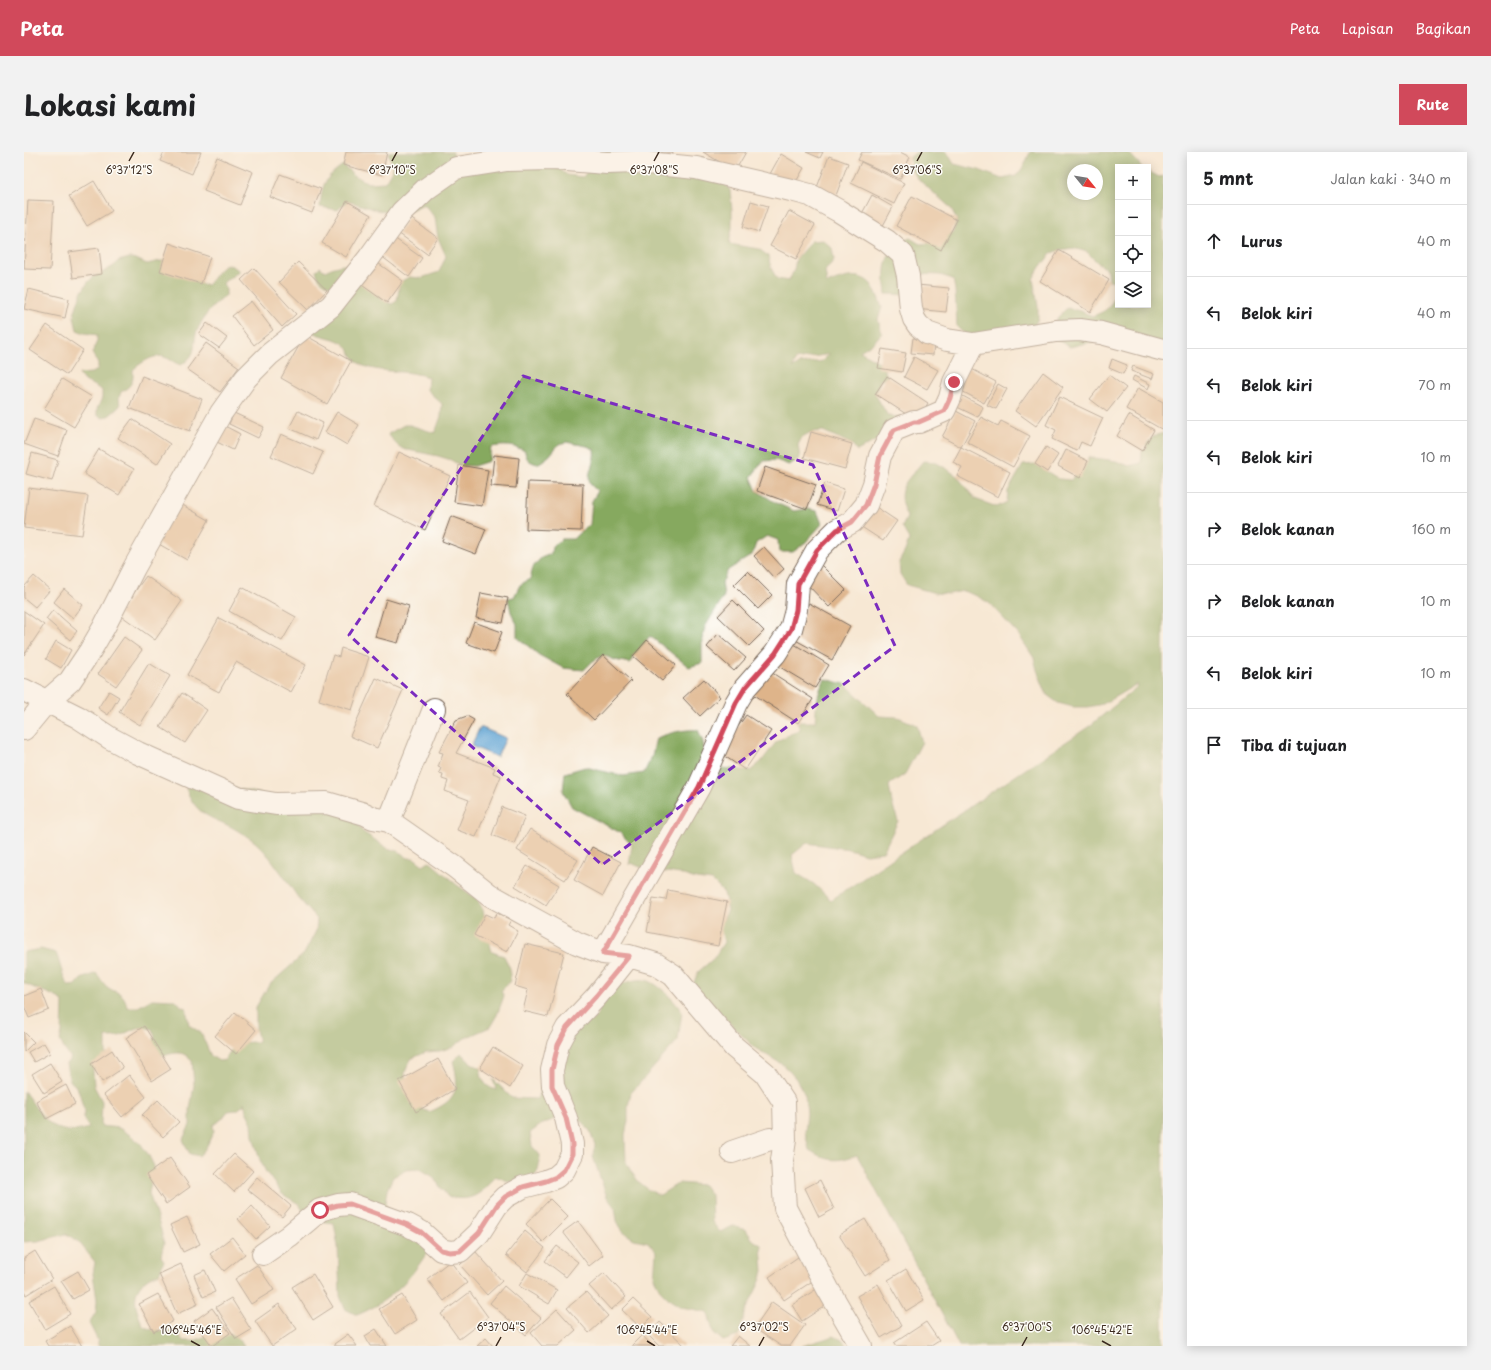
<!DOCTYPE html>
<html lang="id">
<meta charset="utf-8">
<style>
:root{--surface:#fff;--page:#f2f2f2;--text:#202124;--muted:#757577;--line:#e0e0e0;--accent:#d1495b}
body{margin:0;font-family:"Playpen Sans",sans-serif;background:var(--page);color:var(--text)}
.controls{position:absolute;right:12px;top:12px;display:grid;overflow:hidden;border-radius:0px;box-shadow:0 2px 10px #0003}
.controls button{width:36px;height:36px;display:grid;place-items:center;padding:0;border:0;border-bottom:1px solid var(--line);background:var(--surface);color:var(--text);font:20px sans-serif}
.compass{position:absolute;left:1043px;top:12px;width:36px;height:36px;border-radius:50%;background:var(--surface);box-shadow:0 2px 10px #0003;rotate:120deg}
.stop{position:absolute;width:12px;height:12px;margin:-9px;border:3px solid #d1495b;border-radius:50%;background:#fff}
.stop.end{background:#d1495b;border-color:#fff;box-shadow:0 1px 4px #0008}
.list{margin:0;padding:0;list-style:none}
h2{display:flex;justify-content:space-between;align-items:center;height:52px;margin:0;padding:0 16px;font-size:17px}
h2 small{font-size:13px;font-weight:400;color:var(--muted)}
.list li{display:grid;grid-template-columns:26px 1fr auto;gap:12px;align-items:center;box-sizing:border-box;height:72px;padding:0 16px;border-top:1px solid var(--line)}
.list b{display:block;font-size:15px;white-space:nowrap}
.list em{font-size:13px;font-style:normal;color:var(--muted)}
.icon{flex:none;width:22px;height:22px;fill:none;stroke:currentColor;stroke-width:2;stroke-linecap:round;stroke-linejoin:round}
.map{position:relative;flex:none;width:1139px;height:1194px;overflow:hidden;border-radius:0px}
header{display:flex;align-items:center;gap:24px;box-sizing:border-box;height:56px;padding:0 20px;background:var(--accent);color:#fff}
header strong{font-size:19px}
nav{display:flex;gap:22px;margin-inline-start:auto;font-size:14px}
.intro{display:flex;align-items:center;justify-content:space-between;box-sizing:border-box;height:96px;padding:0 24px}
h1{margin:0;font-size:28px}
.button{padding:10px 18px;border-radius:0px;background:var(--accent);color:#fff;font-size:14px;font-weight:700}
main{display:flex;gap:24px;padding:0 24px}
aside{flex:1;background:var(--surface);border-radius:0px;box-shadow:0 2px 10px #0003}
.map>svg:first-child{display:block}
.forest{fill:#86a95e;stroke:#606a3e;fill-rule:evenodd}
.water{fill:#5ea3d3;stroke:#4c6678}
.building{fill:#deb48a}
.lines{fill:none;stroke-linecap:round;stroke-linejoin:round}
.minor-casing{stroke:#7d6c5e;stroke-width:24}
.minor{stroke:#fff;stroke-width:22}
.route{stroke:#d1495b;stroke-width:5}
.marked{fill:none;stroke:#7b2cbf;stroke-width:3;stroke-dasharray:8 5;stroke-linejoin:round}
.ticks{fill:none;stroke:#3b2a1e;stroke-width:1.5}
.ticks-label{font-size:10px;text-anchor:middle;fill:#3b2a1e;stroke:#fdfcf7;stroke-width:3;stroke-linejoin:round;paint-order:stroke}
</style>
<header>
<strong>Peta</strong>
<nav><a>Peta</a><a>Lapisan</a><a>Bagikan</a></nav>
</header>
<div class="intro"><h1>Lokasi kami</h1><a class="button">Rute</a></div>
<main>
<div class="map">
<svg width="1139" height="1194" viewBox="0 0 1139 1194">
<rect width="100%" height="100%" fill="#fdfcf7"/>
<filter id="ink" filterUnits="userSpaceOnUse"><feTurbulence type="fractalNoise" baseFrequency=".025" numOctaves="2"/><feDisplacementMap in="SourceGraphic" scale="8" xChannelSelector="R" yChannelSelector="G"/><feConvolveMatrix kernelMatrix="1 2 1 2 8 2 1 2 1" color-interpolation-filters="sRGB"/></filter>
<filter id="wash" filterUnits="userSpaceOnUse"><feTurbulence type="fractalNoise" baseFrequency=".012" numOctaves="4" result="noise"/><feDisplacementMap in="SourceGraphic" scale="16" xChannelSelector="R" yChannelSelector="G"/><feGaussianBlur stdDeviation="0.9" result="paint"/><feColorMatrix in="noise" values="0 0 0 0 0 0 0 0 0 0 0 0 0 0 0 0 0 1.4 0 .05"/><feComposite in="paint" operator="in"/></filter>
<g filter="url(#wash)">
<rect width="100%" height="100%" fill="#f7e8d4"/>
<path class="forest" d="M364,0H429L432,16C454,9 474,11 496,4L476,0H616L621,3L613,10L650,14L657,21L672,16L691,20L706,38L708,58V76L705,92L735,97L744,104L747,116L753,127L765,129L770,118L772,107L787,89L799,88L808,96L810,108L801,119L803,132C817,126 835,119 847,132C852,138 855,148 858,155L854,168L858,181L849,191L836,199L858,212L863,224L856,229L851,242L864,264L875,265L883,270L881,276L873,283L864,282L833,299L828,292L799,279L787,280L778,285L774,293L776,306L765,313L752,308L739,309L727,325L733,339L752,351L770,359L783,357L793,359L798,372L780,392L769,400H755L754,388L743,384L732,391L728,403L704,418L698,431L700,444L681,475L678,487V511L665,515L626,484L609,504L606,511L591,508L579,503L569,509L560,518L539,516L515,503L493,485V472L487,460L484,446L490,445L496,433L506,427L509,415L517,406L527,402L528,395L538,387H549L557,379L566,373L568,349L574,339C555,327 573,315 570,297L563,294L542,290L535,292L525,304L514,312C505,310 502,307 501,299C490,293 479,293 467,295L465,309L450,314L435,313L427,308L414,304L379,297L373,293L364,282L380,273H386L411,281L417,264L418,252L403,238L404,225C384,218 365,221 346,216C325,211 329,197 317,190C308,185 297,185 288,180C291,174 295,163 301,159C302,158 306,156 307,156C313,151 316,141 309,137C301,130 295,131 292,119L296,115L301,119C311,114 324,109 333,118C337,122 338,127 341,131C348,140 358,149 368,152L373,149L376,130L385,125L397,126L415,120L422,104L414,86L411,66L400,52C393,55 386,59 379,60C362,64 339,53 323,49L314,58L296,55C298,33 300,26 319,13L330,23L344,31L361,30L369,16ZM569,12L559,25L543,23L533,15L551,19ZM806,202L798,209L775,212L769,216L771,208Z
M893,0H923L930,12L955,18L978,27L992,24L1000,14L1006,0H1104L1118,15H1094V153H1124V19L1135,25L1139,24V208L1117,205L1104,198L1071,189L1046,195L1033,188L1029,176L1034,165L1043,156L1056,159L1068,164C1088,158 1092,149 1090,129L1085,128L1084,118L1074,111L1063,100L1049,96L1035,98L1027,102L1016,115L1009,127L1014,154V167L1007,178L943,184L933,175L931,138L929,127L916,123L894,122L883,143L862,142C859,117 859,97 886,86L896,92L909,91L929,80L933,68L927,56L895,28L887,17L886,5ZM1049,18H1073V42H1049Z
M106,106L112,107L123,112L136,109H142L171,129L177,132L183,133C193,124 199,103 215,119C210,124 204,126 199,131L202,137V144C188,154 181,162 174,177C167,193 176,201 157,213C150,211 147,207 140,205C131,201 115,212 109,218C110,229 107,235 97,240L95,246L96,254L86,263L79,266L73,263V257L78,246V238L59,228L55,222L67,221L74,218V212L68,201L73,189V183L60,181L53,178L50,165L51,159L57,141L64,130L68,126L90,114L94,109Z
M1139,281V1194H935L833,1003C812,1010 805,1010 785,998L781,980L783,961L781,943L772,927L761,914L731,896L681,847L667,838L674,820L690,806L700,790L696,775L704,758L700,741L688,729L672,727L656,722L621,717L607,711L605,713L608,693L595,680L548,655L539,639L541,621L561,615L599,624L620,621L628,604L632,586C646,581 659,577 674,578L679,590L681,608L697,616L726,619L737,610L753,589L776,577L773,570H791C792,555 793,540 801,527L821,532L855,564L874,565L893,573L898,590L881,622L865,633L868,651L874,669L859,700L842,702L825,697L783,691L768,703L772,721L790,732L807,748L1067,573L1114,534L1113,532L1079,552L1064,555H1049L1034,551L1023,543L1013,518L1010,506L994,482L965,451L953,444L939,439L925,442L911,441L883,433L876,422L875,410L881,399L885,387L878,375L883,365C869,336 882,331 899,309L911,310L923,317L933,324L951,347L973,355L983,350L984,339L999,313L1011,312L1035,327L1047,328L1064,310V305L1092,309L1105,314L1117,311L1118,299L1123,296L1122,292L1130,284Z
M168,627L324,660L339,680L363,696L374,699L384,706H390L399,713L405,709L433,733L453,747L459,758L465,788L468,800L480,804L486,816V829L477,839L480,844L473,863L466,875L441,886L429,895L416,899L402,900L387,907L381,920V934L394,955L405,960C432,949 437,937 429,909L437,901L446,910L456,916C457,927 461,935 472,938L469,927L488,946L513,947L517,935L547,875C560,874 569,871 575,859C577,854 577,849 580,845C589,834 610,824 625,829C637,834 651,849 658,860L654,888L607,941L604,954V969L601,983L602,1010L608,1021L615,1030L625,1038L636,1043L655,1031L680,1033L687,1043L688,1070L696,1080L709,1074L722,1078L729,1088L737,1093L739,1119L735,1132L723,1156L714,1184L699,1189L689,1180L684,1160L657,1155L646,1148L637,1139L630,1126L632,1100L624,1090L610,1087L599,1080L593,1069L591,1056L583,1045L569,1005L571,993L566,979L557,969L531,967L518,972L506,981L508,994L516,1003C515,1022 512,1026 496,1034L471,1024C457,1043 448,1050 424,1045L408,1024L396,1017L382,1018L369,1025L363,1038L361,1052L369,1063C383,1062 390,1062 402,1071L407,1094C389,1125 366,1150 333,1163L321,1157L316,1144L314,1095L310,1071L295,1069L282,1064L275,1052L258,1042L242,1020L236,1008L229,984L228,971L222,959L220,950V953L213,958L204,959L198,967L189,973L190,979C184,990 185,994 175,1004L166,1002L162,995L159,987L166,973V957L170,933L168,908C155,896 151,903 136,903L127,891L131,885L128,877C115,873 110,877 98,883C94,885 87,885 82,885V903L74,910L69,917L70,934L78,949L77,974L95,976L106,983L116,991L124,1002L130,1014L125,1041L137,1078L140,1091L137,1104L140,1109L135,1122C131,1123 126,1124 123,1127C105,1140 112,1158 119,1174C132,1181 138,1178 152,1180L159,1189H170L182,1184L206,1181C211,1186 216,1188 220,1194H74V1189L65,1171L72,1160L73,1148L69,1122L71,1110L54,1089L42,1082L14,1089L0,1090V939C19,965 29,987 65,976L59,966L61,959C57,951 57,941 52,935C51,932 47,931 46,928C44,923 43,917 42,912L47,906L40,897L36,888L38,881L39,849C27,841 13,838 0,831V800L17,797L32,801C37,813 37,822 45,834L52,833L57,827L72,821C76,825 78,830 82,834C93,843 100,838 103,855H114L128,847L152,848L158,855L162,856L165,873L177,881L187,904L195,909L201,908C210,891 216,890 235,890L232,878V855L245,833L280,802L292,779L293,767C286,759 279,752 273,744C262,728 243,698 227,687C219,682 210,676 201,672C180,663 171,659 162,637Z
M810,1184L818,1188L823,1194H778Z"/>
<path class="water" d="M456,575L482,586L473,605L447,594Z"/>
<g id="blocks">
<path class="building" d="M140,0H177L168,22L136,9Z
M322,0H363L358,23L319,13Z
M637,0H649L645,5Z
M679,0H722L711,19Z
M782,0H799L796,6Z
M838,0H876L886,5L876,27L834,8Z
M757,2L780,16L769,35L746,22Z
M805,4L824,11L811,46L792,38Z
M193,5L229,20L216,53L180,39Z
M837,10L880,31L870,52L827,31Z
M256,22L297,37L288,61L246,45Z
M70,29L88,59L63,74L45,44Z
M848,43L869,55L855,81L834,69Z
M888,44L933,68L917,98L872,74Z
M4,48L30,49L26,118L0,117Z
M323,49L347,63L322,105L298,91Z
M727,49L744,54L735,80L719,75Z
M765,59L791,73L772,107L746,94Z
M385,65L414,86L403,102L374,81Z
M366,83L398,106L385,125L353,101Z
M145,91L186,105L177,132L136,119Z
M75,96L78,122L49,126L45,100Z
M1035,98L1085,128L1066,160L1016,129Z
M351,109L379,129L363,151L335,131Z
M274,110L303,138L284,158L255,130Z
M230,116L272,162L258,175L217,128Z
M893,133L925,136L922,160L891,157Z
M5,137L45,147L41,166L0,157Z
M227,149L249,178L230,193L208,164Z
M183,171L203,186L195,196L175,182Z
M23,173L59,198L43,223L6,198Z
M281,183L327,209L303,252L257,226Z
M889,186L910,188L909,203L887,201Z
M182,191L215,215L196,240L163,217Z
M858,197L882,201L878,220L854,216Z
M890,205L914,218L903,237L880,225Z
M1088,207L1103,213L1099,222L1085,216Z
M1109,214L1130,222L1128,227L1107,219Z
M944,215L972,230L960,251L932,236Z
M1019,220L1039,235L1012,274L991,259Z
M1085,223L1102,236L1083,260L1066,247Z
M118,224L178,247L166,279L105,256Z
M863,224L904,251L893,269L851,242Z
M1110,224L1126,232L1124,237L1108,228Z
M38,227L68,245L50,275L20,257Z
M974,232L983,237L972,257L963,253Z
M1114,236L1139,250V278L1102,257Z
M937,243L959,255L954,265L931,254Z
M1035,245L1079,266L1066,294L1057,290L1053,299L1028,287L1032,278L1022,273Z
M274,259L299,271L292,288L265,276Z
M932,259L951,269L937,295L918,285Z
M313,260L335,273L323,293L301,280Z
M210,261L240,275L234,286L205,272Z
M1105,263L1130,278L1118,299L1093,284Z
M957,265L974,274L977,269L1006,284L989,315L943,290Z
M10,267L43,278L34,304L0,292Z
M108,267L146,292L133,312L94,286Z
M199,273L216,282L209,298L191,289Z
M787,280L828,292L821,317L780,306Z
M257,282L299,300L289,322L247,304Z
M937,295L986,320L974,345L933,324L938,315L929,310Z
M1022,295L1034,303L1023,320L1011,312Z
M75,297L110,317L95,343L60,322Z
M1042,298L1064,309L1056,326L1034,314Z
M375,300L426,324L401,378L350,354Z
M8,301L34,308L28,329L2,322Z
M470,303L495,306L492,336L467,334Z
M435,313L464,318L458,354L430,350Z
M741,315L792,333L783,357L733,339Z
M504,330L559,332L557,379L502,377Z
M801,331L820,337L813,359L793,353Z
M5,336L64,344L58,383L0,376Z
M155,351L185,368L163,408L133,391Z
M846,351L873,369L859,389L833,372Z
M427,364L462,377L452,402L418,389Z
M740,395L760,417L750,426L730,404Z
M796,412L822,438L805,455L780,429Z
M724,419L748,443L734,457L710,433Z
M10,424L26,438L11,455L0,446V435Z
M122,424L158,449L131,488L95,462Z
M218,435L272,465L258,489L205,459Z
M40,437L59,453L49,466L30,450Z
M457,441L484,446L479,471L452,466Z
M362,447L385,454L374,491L351,485Z
M709,448L740,479L725,494L694,464Z
M785,451L826,474L808,508L766,485Z
M29,458L53,479L46,488L22,467Z
M0,459L20,473L0,503Z
M195,466L282,513L267,540L212,510L195,540L163,523Z
M450,470L478,480L470,501L442,491Z
M694,482L722,506L710,519L683,495Z
M100,485L118,498L92,534L74,522Z
M623,488L652,513L638,529L609,504Z
M32,489L47,498L37,516L22,507Z
M765,489L805,513L791,536L751,512Z
M317,496L345,505L328,558L295,548L309,503L315,505Z
M579,503L607,529L570,568L543,542Z
M125,511L146,524L116,573L95,560Z
M742,517L789,547L774,571L726,540Z
M352,526L379,538L353,596L326,584Z
M680,527L696,545L676,564L659,546Z
M85,539L95,545L84,563L74,556Z
M158,541L183,558L161,591L136,575Z
M722,563L747,579L721,618L696,601Z
M443,564L450,568L432,601L471,616L469,621L477,624L452,685L433,678L445,648L421,639L424,629L418,627L419,622L415,621L417,616L414,615L419,601L415,600L432,568Z
M478,655L501,664L490,692L468,683Z
M506,677L554,708L541,728L493,698Z
M568,695L597,710L579,744L550,728Z
M503,714L535,733L522,753L491,734Z
M644,738L703,750L694,794L623,780L629,746L642,748Z
M473,761L487,768L484,773L494,779L483,800L450,783L461,762L470,766Z
M501,792L540,801L524,865L499,859L504,838L491,834Z
M17,837L25,858L5,866L0,854V844Z
M211,860L232,878L212,902L191,884Z
M120,874L147,917L128,929L102,886Z
M0,880L10,890L0,900Z
M20,891L26,901L10,910L4,900Z
M469,895L499,914L486,936L456,916Z
M88,898L99,916L78,930L67,912Z
M414,907L431,937L392,960L375,929Z
M26,911L38,930L20,941L8,922Z
M105,923L122,945L98,965L80,943Z
M42,933L51,952L22,967L12,949Z
M134,948L155,970L139,985L118,963Z
M210,1002L229,1019L210,1040L191,1022Z
M146,1006L166,1035L142,1052L122,1023Z
M233,1025L267,1054L258,1065L223,1037Z
M796,1028L810,1057L795,1065L781,1036Z
M526,1047L544,1065L519,1090L502,1072Z
M228,1054L246,1074L232,1087L214,1067Z
M163,1065L176,1092L159,1100L146,1073Z
M841,1067L866,1108L841,1124L815,1083Z
M554,1069L579,1103L565,1114L539,1080Z
M501,1079L521,1096L503,1120L482,1103Z
M208,1085L221,1102L200,1119L186,1102Z
M533,1094L554,1110L542,1125L521,1109Z
M11,1099L28,1127L2,1143L0,1140V1106Z
M451,1099L478,1129L463,1143L436,1113Z
M774,1105L790,1128L760,1148L745,1125Z
M426,1109L443,1131L420,1149L403,1127Z
M157,1112L174,1152L153,1162L135,1122Z
M233,1113L250,1138L227,1152L211,1127Z
M882,1117L900,1148L882,1159L864,1128Z
M181,1118L191,1140L179,1145L170,1123Z
M54,1119L65,1138L49,1147L37,1129Z
M503,1121L533,1138L525,1152L495,1134Z
M580,1121L602,1145L587,1158L565,1134Z
M289,1122L309,1155L289,1168L268,1135Z
M854,1132L877,1174L857,1186L833,1144Z
M30,1134L46,1162L21,1177L5,1149Z
M480,1134L517,1166L502,1183L466,1151Z
M794,1136L804,1152L778,1169L768,1153Z
M446,1140L464,1165L435,1187L417,1162Z
M562,1140L584,1164L565,1181L543,1156Z
M134,1142L149,1169L130,1180L115,1152Z
M378,1143L393,1168L371,1182L355,1157Z
M207,1146L227,1178L212,1187L192,1155Z
M609,1147L628,1165L617,1176L598,1158Z
M748,1150L781,1173L766,1194H757L730,1176Z
M255,1152L273,1177L248,1194L231,1169Z
M188,1156L206,1181L188,1194L170,1169Z
M533,1157L552,1178L534,1194H518L507,1181Z
M636,1170L661,1194H635L624,1183Z
M902,1170L915,1189L907,1194H872L870,1191Z
M46,1174L58,1194H24L21,1189Z
M352,1177L363,1194H346L341,1184Z
M324,1182L333,1194H311L310,1192Z
M618,1183L628,1194H607Z
M714,1184L726,1194H706Z
M462,1186L469,1194H453Z"/>
</g>
</g>
<g filter="url(#ink)">
<use href="#blocks" fill-opacity="0" stroke="#7d6c5e" stroke-width="1"/>
<g class="lines">
<defs>
<path id="minor" d="M0,538L54,565L86,586L114,601L214,646L252,652L303,651L341,662L349,666L365,669L431,715L466,743L553,791L579,801L605,804L632,812L649,823L710,895L741,921L760,950L761,988L758,1008L761,1056L804,1137L837,1194
M0,577L23,549L46,529L66,499L80,475L110,416L197,261L222,226L246,202L307,154L345,106L378,60L402,37L432,16L483,8L529,7L583,11L613,10L672,16L767,38L786,43L815,59L863,89L879,103L884,124L887,157L890,167L894,173L903,181L923,188L949,192L1032,179L1056,178L1077,181L1139,198
M365,669L410,557
M579,801L675,635L712,551L721,536L751,502L767,477L772,458L774,432L793,398L813,378L828,370L842,353L850,332L856,304L870,278L890,270H895L920,259L926,246L930,230L949,192
M708,1000L746,987L761,988
M239,1102L265,1084L296,1058L314,1053L326,1052L384,1073L397,1080L417,1098L426,1100L436,1099L455,1081L473,1053L481,1045L499,1035L522,1029L532,1025L540,1018L548,1002V992L542,966L529,934L528,918L534,893L543,876L573,844L605,804"/>
</defs>
<use href="#minor" class="minor-casing"/>
<use href="#minor" class="minor"/>
</g>
</g>
<g class="lines" filter="url(#ink)">
<path class="route" d="M296,1058L314,1053L326,1052L384,1073L397,1080L417,1098L426,1100L436,1099L455,1081L473,1053L481,1045L499,1035L522,1029L532,1025L540,1018L548,1002V992L542,966L528,934V918L534,893L543,876L572,844L605,804L579,801L675,635L712,551L721,536L751,502L767,477L772,458L774,432L793,398L813,378L828,370L842,353L850,332L856,304L870,278L890,270H895L920,259L926,246L930,230"/>
</g>
<path d="M0 0H1139V1194H0ZM499,224L789,313L871,494L578,713L325,483Z" fill="#f7e8d4" fill-opacity=".55" fill-rule="evenodd"/>
<path class="marked" d="M499,224L789,313L871,494L578,713L325,483Z"/>
<path class="ticks" d="M105,9L110,0M368,9L373,0M630,9L635,0M893,9L898,0M167,1189L176,1194M623,1189L631,1194M1078,1189L1087,1194M472,1194L477,1185M735,1194L740,1185M998,1194L1003,1185"/>
<g class="ticks-label">
<text x="105" y="22">6°37'12"S</text>
<text x="368" y="22">6°37'10"S</text>
<text x="630" y="22">6°37'08"S</text>
<text x="893" y="22">6°37'06"S</text>
<text x="477" y="1179">6°37'04"S</text>
<text x="740" y="1179">6°37'02"S</text>
<text x="1003" y="1179">6°37'00"S</text>
<text x="167" y="1182">106°45'46"E</text>
<text x="623" y="1182">106°45'44"E</text>
<text x="1078" y="1182">106°45'42"E</text>
</g>
</svg>
<div class="controls">
<button>+</button>
<button>−</button>
<button><svg class="icon" aria-label="locate" viewBox="0 0 24 24"><circle cx="12" cy="12" r="6"/><path d="M12 2v4M12 18v4M2 12h4M18 12h4"/></svg></button>
<button><svg class="icon" aria-label="layers" viewBox="0 0 24 24"><path d="M12 4l9 5-9 5-9-5zM3 14l9 5 9-5"/></svg></button>
</div>
<svg class="compass" viewBox="-18 -18 36 36"><path d="M0-13l5 13h-10z" fill="#e53935"/><path d="M0 13l5-13h-10z" fill="#757577"/></svg>
<div class="stop" style="left:296px;top:1058px"></div>
<div class="stop end" style="left:930px;top:230px"></div>
</div>
<aside>
<h2>5 mnt<small>Jalan kaki · 340 m</small></h2>
<ul class="list">
<li><svg class="icon" aria-label="ahead" viewBox="0 0 24 24"><path d="M12 20V5M6 11l6-6 6 6"/></svg><div><b>Lurus</b></div><em>40 m</em></li>
<li><svg class="icon" aria-label="left" viewBox="0 0 24 24"><path d="M17 20v-9H6M10 6l-5 5 5 5"/></svg><div><b>Belok kiri</b></div><em>40 m</em></li>
<li><svg class="icon" aria-label="left" viewBox="0 0 24 24"><path d="M17 20v-9H6M10 6l-5 5 5 5"/></svg><div><b>Belok kiri</b></div><em>70 m</em></li>
<li><svg class="icon" aria-label="left" viewBox="0 0 24 24"><path d="M17 20v-9H6M10 6l-5 5 5 5"/></svg><div><b>Belok kiri</b></div><em>10 m</em></li>
<li><svg class="icon" aria-label="right" viewBox="0 0 24 24"><path d="M7 20v-9h11M14 6l5 5-5 5"/></svg><div><b>Belok kanan</b></div><em>160 m</em></li>
<li><svg class="icon" aria-label="right" viewBox="0 0 24 24"><path d="M7 20v-9h11M14 6l5 5-5 5"/></svg><div><b>Belok kanan</b></div><em>10 m</em></li>
<li><svg class="icon" aria-label="left" viewBox="0 0 24 24"><path d="M17 20v-9H6M10 6l-5 5 5 5"/></svg><div><b>Belok kiri</b></div><em>10 m</em></li>
<li><svg class="icon" aria-label="arrive" viewBox="0 0 24 24"><path d="M6 21V4h12l-3 4 3 4H6"/></svg><div><b>Tiba di tujuan</b></div></li>
</ul>
</aside>
</main>
